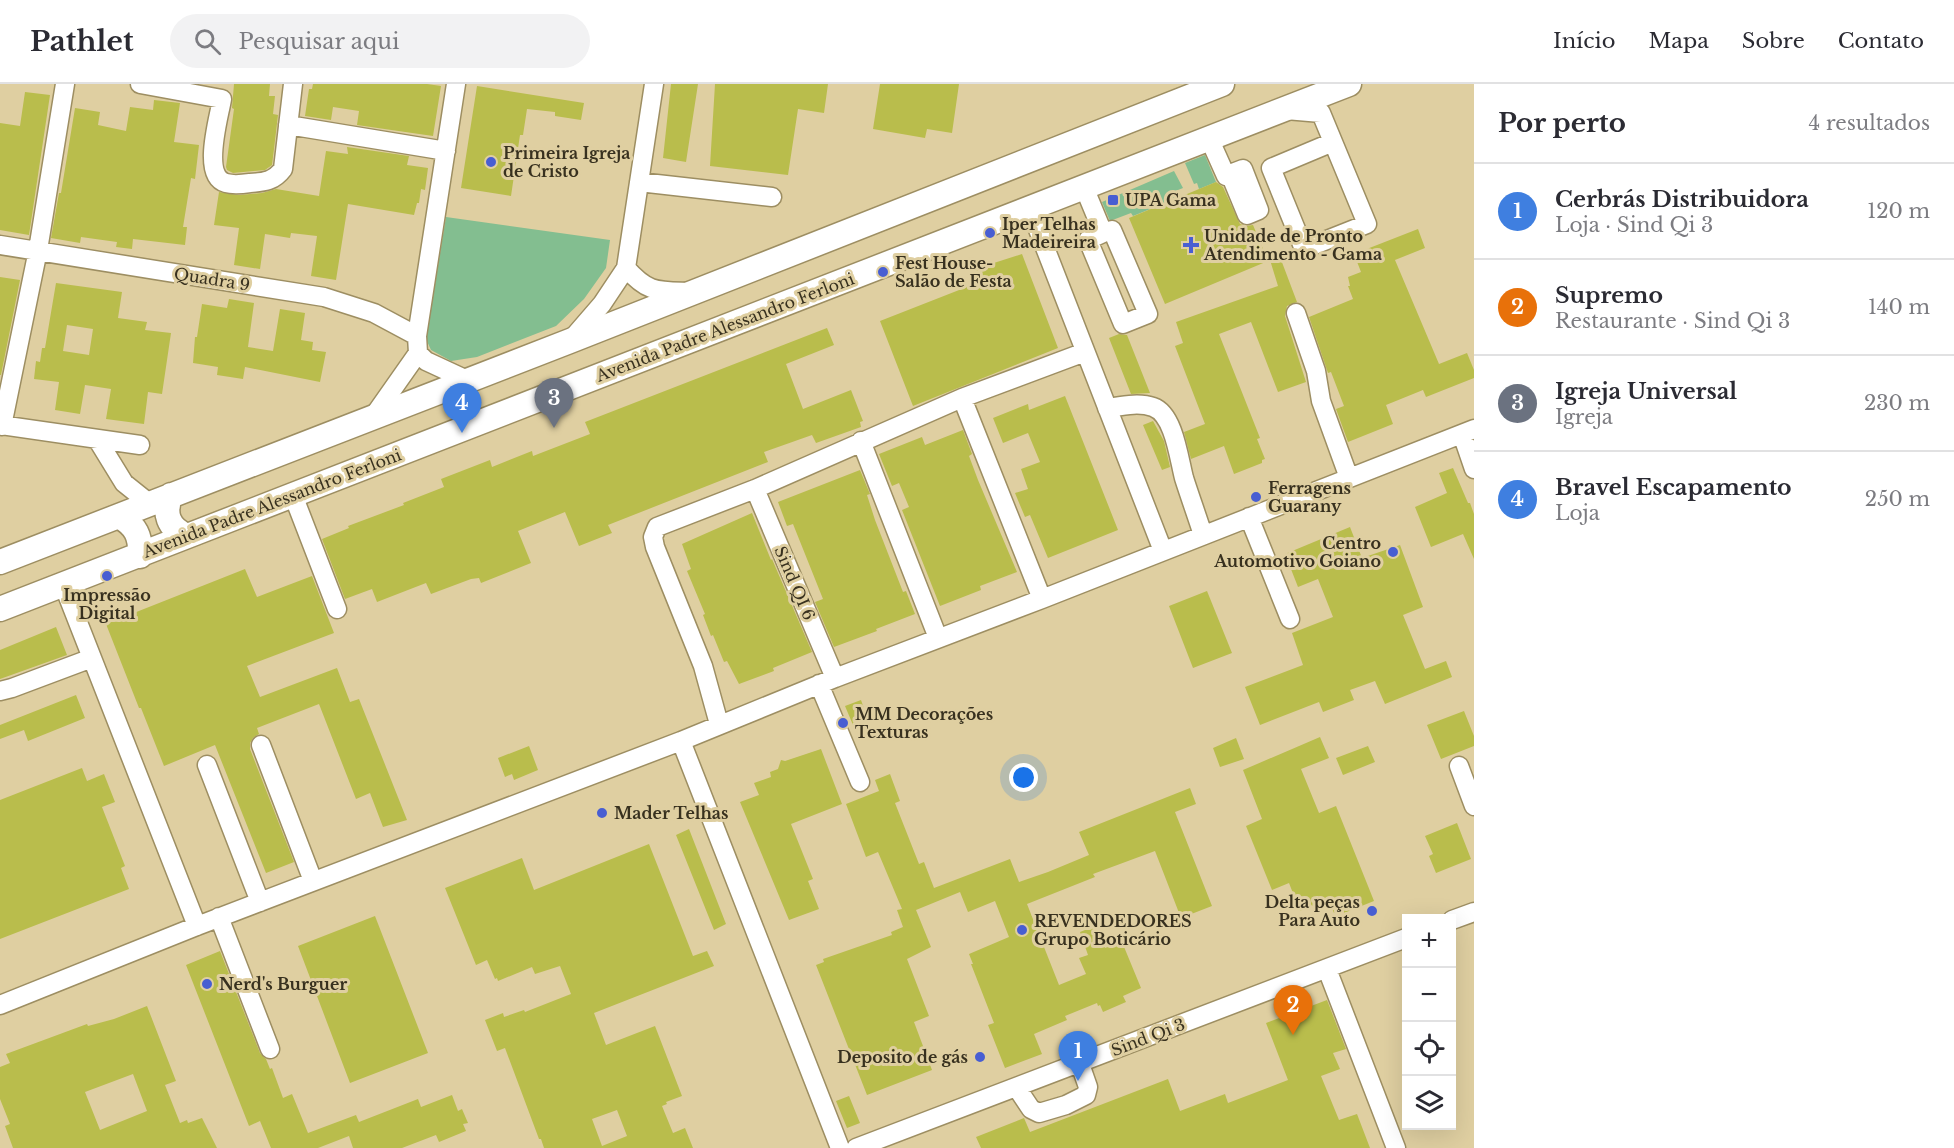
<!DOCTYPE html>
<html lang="pt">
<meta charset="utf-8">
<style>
:root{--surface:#fff;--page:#f2f2f3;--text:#2b2b33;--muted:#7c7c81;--line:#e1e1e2;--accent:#485ed2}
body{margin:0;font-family:"Libre Baskerville",serif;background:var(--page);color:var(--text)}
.controls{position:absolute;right:18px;bottom:18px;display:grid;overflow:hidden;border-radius:0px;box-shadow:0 6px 24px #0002}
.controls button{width:54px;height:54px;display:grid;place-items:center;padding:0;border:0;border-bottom:2px solid var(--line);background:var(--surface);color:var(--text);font:30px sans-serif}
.you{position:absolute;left:1024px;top:694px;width:21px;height:21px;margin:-15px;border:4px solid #fff;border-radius:50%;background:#1a73e8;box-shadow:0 0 0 9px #1a73e833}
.badge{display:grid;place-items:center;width:39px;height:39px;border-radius:50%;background:var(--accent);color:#fff;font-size:20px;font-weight:700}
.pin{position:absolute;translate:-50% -50px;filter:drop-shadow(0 2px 3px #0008)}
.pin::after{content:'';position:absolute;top:32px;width:21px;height:18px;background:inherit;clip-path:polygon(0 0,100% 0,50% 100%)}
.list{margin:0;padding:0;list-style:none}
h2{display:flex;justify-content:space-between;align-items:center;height:78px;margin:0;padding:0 24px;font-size:26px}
h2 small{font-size:20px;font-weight:400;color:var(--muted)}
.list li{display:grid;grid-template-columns:39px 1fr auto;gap:18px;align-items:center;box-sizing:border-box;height:96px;padding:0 24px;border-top:2px solid var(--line)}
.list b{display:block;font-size:22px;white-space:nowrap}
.list p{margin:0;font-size:20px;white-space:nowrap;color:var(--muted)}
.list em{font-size:20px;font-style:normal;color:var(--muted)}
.icon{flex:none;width:33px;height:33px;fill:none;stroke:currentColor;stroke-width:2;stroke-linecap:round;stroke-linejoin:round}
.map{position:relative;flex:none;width:1474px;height:1064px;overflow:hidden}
header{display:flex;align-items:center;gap:36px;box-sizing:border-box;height:84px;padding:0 30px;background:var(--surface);border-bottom:2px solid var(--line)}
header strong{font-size:28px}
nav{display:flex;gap:33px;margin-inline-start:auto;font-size:21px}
.search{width:420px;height:54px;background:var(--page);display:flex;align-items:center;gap:15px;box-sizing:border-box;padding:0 21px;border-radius:33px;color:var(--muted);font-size:22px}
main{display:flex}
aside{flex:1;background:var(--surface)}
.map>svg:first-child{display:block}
.green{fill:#83be90}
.building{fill:#b9bd4c;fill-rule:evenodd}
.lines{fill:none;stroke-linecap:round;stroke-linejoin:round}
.minor-casing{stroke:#9d8e62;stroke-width:21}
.major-casing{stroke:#9d8e62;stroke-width:27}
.minor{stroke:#fff;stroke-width:18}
.major{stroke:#fff;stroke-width:24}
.poi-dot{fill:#485ed2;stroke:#dfcfa1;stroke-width:2}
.labels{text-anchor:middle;stroke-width:6;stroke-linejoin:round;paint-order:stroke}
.poi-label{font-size:16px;font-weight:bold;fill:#38311f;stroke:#dfcfa1;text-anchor:start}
.street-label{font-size:16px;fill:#38311f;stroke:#dfcfa1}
</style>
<header>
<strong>Pathlet</strong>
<div class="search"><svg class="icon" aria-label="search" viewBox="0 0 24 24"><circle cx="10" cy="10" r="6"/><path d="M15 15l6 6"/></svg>Pesquisar aqui</div>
<nav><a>Início</a><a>Mapa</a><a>Sobre</a><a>Contato</a></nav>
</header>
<main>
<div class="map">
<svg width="1474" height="1064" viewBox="0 0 1474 1064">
<rect width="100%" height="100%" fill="#dfcfa1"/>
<path class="green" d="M1205,71L1216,98L1199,105L1197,99L1194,100L1185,79Z
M1174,87L1183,104L1178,106L1180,113L1133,132L1131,129L1110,137L1102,118Z
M446,133L610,156L606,184L584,215L556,242L477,273L451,277L431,266L426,255Z"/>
<path class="building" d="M234,0H270L269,12H275L273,30L278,31L274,65L272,81L265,86L233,89L227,86L226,83L234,25L232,24Z
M313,0H427L441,2L433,52L357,41L359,27L333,23L331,36L305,32L309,5H312Z
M671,0H698L686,78L663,74Z
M715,0H828L824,29L798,25L788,91L710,82Z
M880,0H959L952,49L927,45L925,54L873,45Z
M477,2L584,19L581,36L555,32V28L527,25L523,51H520L511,112L461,104Z
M25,8L50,11L29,151L0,146V39L20,42Z
M154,16L180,19L174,58L199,61L195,95L191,94L183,143H187L185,161L133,155L132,165L116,163L117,158L81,153L80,159L51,154L59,109H61L75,24L100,28L98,41L126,47L130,23L153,26Z
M347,63L409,72L407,81L428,84L425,106L421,105L419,119H417L414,131L348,120L336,196L311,192L317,152L291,149L290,154L265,150L260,185L234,181L239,144L214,141L219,108L239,111L262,109L276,105L319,112L326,67L348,70Z
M1216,98L1223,103L1240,140L1246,142L1253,141L1268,177L1165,220L1129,134Z
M1418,145L1425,164L1395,176L1439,280L1467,269L1474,286V294L1426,313L1423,306L1386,321L1393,340L1348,358L1336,325L1344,322L1331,288L1328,289L1309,233L1353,215L1348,202H1350L1348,193L1361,188L1354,170Z
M1022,170L1058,264L913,322L880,237L977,199L972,186Z
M1280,173L1297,218L1287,222L1285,232L1306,298L1278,308L1251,238L1219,250L1260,354L1257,355L1265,375L1262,376V379L1234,390L1224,362L1191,375L1184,348L1205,340L1175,262L1183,259L1176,238L1278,202L1270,176Z
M0,193L20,196L1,291H0Z
M56,199L122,208L118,234L147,238L145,246L171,249L162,310L148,308L144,340L106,335L111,305L85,301L80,330L55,326L59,298L34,295L36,277L40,278L42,264H45ZM67,241L93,245L89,271L63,267Z
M229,215L254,219L248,263L273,267L280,225L305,229L301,256L313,258L312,266L326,268L320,298L245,283L243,295L217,291L218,283L193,279L195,253H197L202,220L227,224Z
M827,244L834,261L786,280L803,325L851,306L863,337L860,338L861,343L816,359L812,351L764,368L768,378L608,441L612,449L579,462L565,428L518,447L531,479L481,499L479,494L471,495L431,510L426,499L377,518L372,505L345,515L322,455L349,444L348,442L404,421L403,419L444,403L441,395L490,376L492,383L532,367L533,372L590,350L585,338Z
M1119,250L1127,251L1150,309L1131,310L1109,254Z
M1065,312L1118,446L1048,474L1030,431L1025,433L1015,409L1028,405L1021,385L1040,378L1028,349L1003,359L993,334L1028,320L1029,326Z
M1153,337L1164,357L1170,383L1162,386L1143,341Z
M963,346L972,370L969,372L978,396L1017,488L980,502L981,506L940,522L902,426L909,423L899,399L892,402L879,370L922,353L925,361Z
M1453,384L1468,419H1470L1474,430V475L1463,450L1431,463L1415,423L1447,409L1439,389Z
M860,386L870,410L867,411L875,436L903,508L906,507L915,530L876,545L877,547L834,563L815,518L823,515L793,440L787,442L778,418Z
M752,429L771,476L772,475L812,568L773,584L774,587L739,600L727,577L724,578L713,551L711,552L703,531L705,530L687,487L691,485L682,460Z
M1350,443L1362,474L1400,461L1423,523L1403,531L1425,585L1446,577L1452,593L1385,620L1375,597L1350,606L1354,616L1323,628L1319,618L1260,641L1245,603L1303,581L1292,549L1333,533L1318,495L1298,503L1285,470Z
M245,485L257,513L312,492L334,549L247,582L260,613L337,584L350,618L359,615L407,736L383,743L370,709L356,715L319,620L257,644L259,650L253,654L250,659V665L294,778L266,789L215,661L164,682L141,624H139L106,540Z
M1207,507L1232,569L1193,584L1169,522Z
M56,543L67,571L0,595V566Z
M76,611L85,634L28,657L24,646L0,655V641Z
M861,616L868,636L853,641L845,622Z
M1464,627L1474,652V662L1441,675L1427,641Z
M1320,653L1329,674L1301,685L1319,729L1336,722L1374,817L1344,829L1343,825L1334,829L1328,815L1300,827L1289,799L1272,806L1246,742L1262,735L1243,686Z
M1236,654L1244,675L1220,683L1213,664Z
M529,662L538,686L514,696L512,690L505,693L498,674Z
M1368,662L1375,678L1343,691L1336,674Z
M821,665L842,720L791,740L813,795L808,797L819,825L789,836L740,718L759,711L754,699L771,693L770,688L778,685L781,676L785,677Z
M82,684L87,697L104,690L115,718L102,723L125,782L121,784L129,805L0,855V716Z
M890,690L900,717L895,719L919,780L924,778L934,804L1010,775L1019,798L1048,788L1089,771L1079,748L1190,704L1196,720L1175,728L1212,822L1181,834L1155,767L1093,790L1095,793L1027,820L1059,901L1086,890L1079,874L1088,871L1080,848L1095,842L1105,864L1122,858L1141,904L1123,912L1126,918L1103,928L1100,921L1098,922L1097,919L1065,932L1067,936L1034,950L1042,970L1005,984L988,941L994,939L971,880H973L969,870L1009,853L995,817L968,828L960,808L916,826L931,863L907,875L929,932L914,938L932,986L867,1011L816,881L824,878L823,875L892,851L891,848L903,843L897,826L902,825L878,768L866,773L846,720L879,707L875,696Z
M1457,739L1471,775L1436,789L1429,772L1433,770L1425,752Z
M689,745L726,840L714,846L676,751Z
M649,760L693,872L707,867L714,882L594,929L606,961L655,942L682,1012L666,1018L667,1020L662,1022L673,1049L685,1044L693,1064H544L541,1055H539L505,964L497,967L485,936L503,929L504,933L524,926L525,928L571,910L560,882L535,890L532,883L498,897L497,894L495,895L487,876L476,881L445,804L522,774L534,806ZM617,1026L627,1052L602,1062L592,1035Z
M375,832L428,969L350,999L298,862Z
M220,867L260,969L266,975L270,985L272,984L283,1014L292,1010L308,1049L356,1031L359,1038L418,1015L421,1023L452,1011L458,1027L462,1025L468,1039L463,1040L466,1047L439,1058L436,1051L402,1064H353L349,1052L318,1064H271L260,1037L249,1042L186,881Z
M1327,916L1346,965L1333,969L1340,985L1321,992L1339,1036L1357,1030L1370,1064H981L976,1053L1024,1034L1030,1048L1168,995L1180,1027L1225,1010L1228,1019L1288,996L1266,939Z
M147,922L176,997L165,1001L180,1039L187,1036L188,1039L202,1034L217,1064H13L5,1042L10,1040L0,1015V983L10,979L6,970L87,940L88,942L114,935ZM133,990L147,1027L100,1046L85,1008Z
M849,1012L860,1039L847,1044L836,1017Z"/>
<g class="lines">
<defs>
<path id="minor" d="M140,0L222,15C219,34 201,92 226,99C233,101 243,100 250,99C265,98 274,97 283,85L293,0
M1286,26L1321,29L1367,140L1304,165L1271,84L1333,58
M288,41L446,67
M1209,54L1226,92L1230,90L1247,131L1259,126L1243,85L1230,90
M639,98L772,113
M1084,103L1103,149L1088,156L1123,240L1148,230L1112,146L1103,149
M1030,125L1163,467
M0,161L324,213L374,229L417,252
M626,184L654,0
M1296,229L1316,287L1321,317L1349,394
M570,257L602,220L626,184C647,208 656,207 687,208
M418,269L417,252L456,0
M962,314L1042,515
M1107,324C1121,322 1139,318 1153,323C1174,330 1179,375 1184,394C1190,413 1197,432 1203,451
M373,333L418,269L426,277L467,296
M0,341L140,361
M2,342L38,166L65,0
M1462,350L1474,385
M97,355L124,399L149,419
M861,357L938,554
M755,405L835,594
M293,411L337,525
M1249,433L1290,535
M63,500L197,842
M819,600L860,698
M0,607L12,604L92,574
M719,640L703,582L655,463L653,453L657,443L755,405L962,314L1085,268
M681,657L840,1064
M261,661L313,797
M207,681L260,818
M1459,682L1474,722
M219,833L270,965
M1452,836L1474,828
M1327,885L1396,1064
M0,921L197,842L681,657L835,594L1042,515L1474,345
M1017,1004L1031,1025L1039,1029L1066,1021L1086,1011L1088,1003L1080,980
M856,1064L1406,854"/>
<path id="major" d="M171,411C163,429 168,444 187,452
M119,432C136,442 141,452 140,472
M0,478L570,257L1222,0
M0,525L1349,0"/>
</defs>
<use href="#minor" class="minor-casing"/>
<use href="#major" class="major-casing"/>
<use href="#minor" class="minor"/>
<use href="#major" class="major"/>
</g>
<g class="poi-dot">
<circle cx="491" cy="78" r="6"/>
<rect x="1107" y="110" width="12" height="12" rx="3"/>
<circle cx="990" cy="149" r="6"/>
<path d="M1188 152h6v6h6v6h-6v6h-6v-6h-6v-6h6z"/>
<circle cx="883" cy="188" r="6"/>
<circle cx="1256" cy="413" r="6"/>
<circle cx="1393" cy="468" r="6"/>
<circle cx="107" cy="492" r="6"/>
<circle cx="843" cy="639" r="6"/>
<circle cx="602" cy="729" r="6"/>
<circle cx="1372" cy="827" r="6"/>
<circle cx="1022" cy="846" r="6"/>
<circle cx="207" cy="900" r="6"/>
<circle cx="980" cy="973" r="6"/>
</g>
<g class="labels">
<g class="poi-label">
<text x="503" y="75">Primeira Igreja<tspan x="503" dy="18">de Cristo</tspan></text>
<text x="1125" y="122">UPA Gama</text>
<text x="1002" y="146">Iper Telhas<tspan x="1002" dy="18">Madeireira</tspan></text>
<text x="1204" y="158">Unidade de Pronto<tspan x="1204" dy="18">Atendimento - Gama</tspan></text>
<text x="895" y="185">Fest House-<tspan x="895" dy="18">Salão de Festa</tspan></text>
<text x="1268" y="410">Ferragens<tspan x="1268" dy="18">Guarany</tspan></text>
<text x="1381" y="465" text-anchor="end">Centro<tspan x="1381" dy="18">Automotivo Goiano</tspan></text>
<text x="107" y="517" text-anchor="middle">Impressão<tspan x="107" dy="18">Digital</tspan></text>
<text x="855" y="636">MM Decorações<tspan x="855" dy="18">Texturas</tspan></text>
<text x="614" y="735">Mader Telhas</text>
<text x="1360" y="824" text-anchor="end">Delta peças<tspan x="1360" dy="18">Para Auto</tspan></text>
<text x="1034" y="843">REVENDEDORES<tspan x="1034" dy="18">Grupo Boticário</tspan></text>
<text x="219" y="906">Nerd's Burguer</text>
<text x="968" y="979" text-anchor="end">Deposito de gás</text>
</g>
<g class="street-label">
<text transform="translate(212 195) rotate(9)" y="6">Quadra 9</text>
<text transform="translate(725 243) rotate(-21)" y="6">Avenida Padre Alessandro Ferloni</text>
<text transform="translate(272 419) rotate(-21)" y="6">Avenida Padre Alessandro Ferloni</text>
<text transform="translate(795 499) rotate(67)" y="6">Sind QI 6</text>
<text transform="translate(1148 953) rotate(-21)" y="6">Sind Qi 3</text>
</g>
</g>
</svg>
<div class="controls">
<button>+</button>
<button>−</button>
<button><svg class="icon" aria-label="locate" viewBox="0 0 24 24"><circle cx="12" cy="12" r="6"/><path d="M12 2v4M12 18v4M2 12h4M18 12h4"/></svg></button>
<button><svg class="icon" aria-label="layers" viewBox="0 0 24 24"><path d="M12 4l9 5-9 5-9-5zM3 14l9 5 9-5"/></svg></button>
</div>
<div class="you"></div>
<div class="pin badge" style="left:1078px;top:997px;background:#3f7fe0">1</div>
<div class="pin badge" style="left:1293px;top:951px;background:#e8710a">2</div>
<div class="pin badge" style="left:554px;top:344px;background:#6b7280">3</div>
<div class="pin badge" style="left:462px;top:349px;background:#3f7fe0">4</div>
</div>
<aside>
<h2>Por perto<small>4 resultados</small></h2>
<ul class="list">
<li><span class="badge" style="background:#3f7fe0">1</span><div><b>Cerbrás Distribuidora</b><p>Loja · Sind Qi 3</p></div><em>120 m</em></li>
<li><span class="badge" style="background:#e8710a">2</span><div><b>Supremo</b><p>Restaurante · Sind Qi 3</p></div><em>140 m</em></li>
<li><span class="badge" style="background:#6b7280">3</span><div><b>Igreja Universal</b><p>Igreja</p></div><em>230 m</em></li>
<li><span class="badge" style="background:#3f7fe0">4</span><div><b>Bravel Escapamento</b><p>Loja</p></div><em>250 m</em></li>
</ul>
</aside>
</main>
